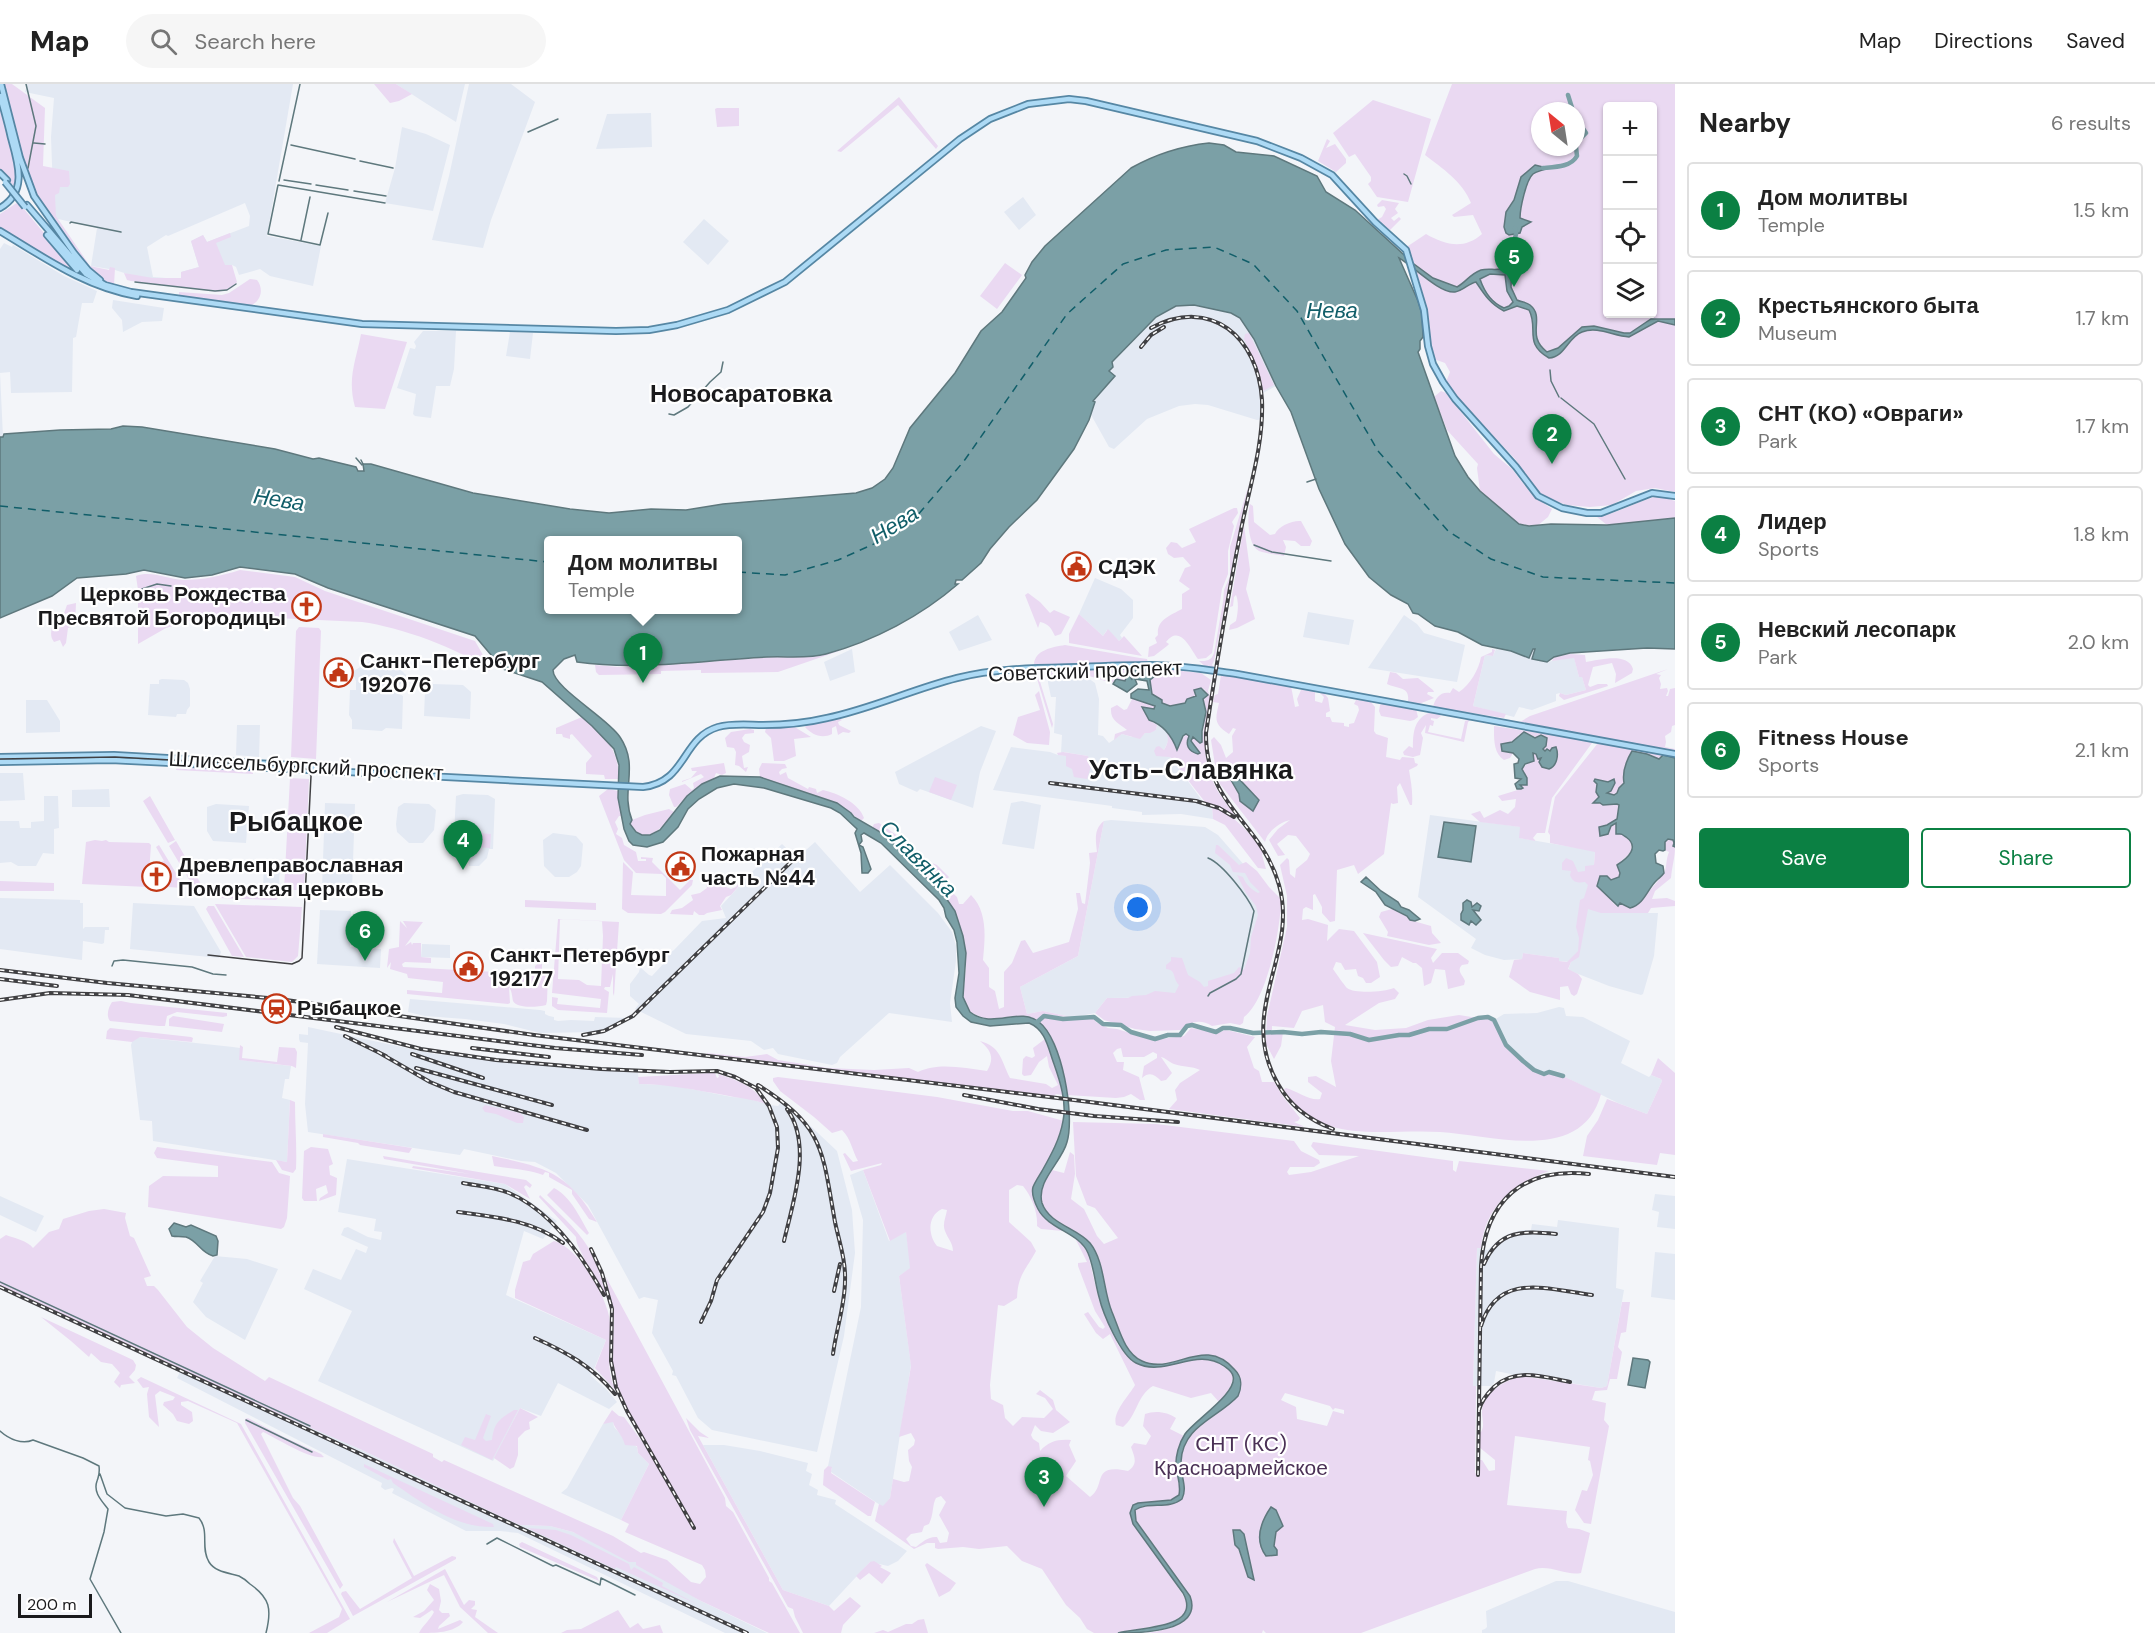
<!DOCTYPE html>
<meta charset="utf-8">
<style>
:root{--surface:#fff;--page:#f6f6f6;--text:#222;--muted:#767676;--line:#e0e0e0;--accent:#0b8043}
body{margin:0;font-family:"DM Sans",sans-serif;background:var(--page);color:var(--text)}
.controls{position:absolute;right:18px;top:18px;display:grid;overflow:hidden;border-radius:6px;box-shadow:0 2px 4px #0004}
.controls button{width:54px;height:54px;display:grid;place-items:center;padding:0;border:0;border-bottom:2px solid var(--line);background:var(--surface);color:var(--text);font:30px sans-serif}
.compass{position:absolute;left:1531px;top:18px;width:54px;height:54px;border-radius:50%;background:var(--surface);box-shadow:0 2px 4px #0004;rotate:330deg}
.scale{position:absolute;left:18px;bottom:15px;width:74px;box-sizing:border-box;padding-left:6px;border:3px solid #1a1a1c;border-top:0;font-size:16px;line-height:21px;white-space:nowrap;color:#1a1a1c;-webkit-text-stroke:4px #fff;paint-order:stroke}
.you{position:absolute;left:1138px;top:824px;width:21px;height:21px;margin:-15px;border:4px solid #fff;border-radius:50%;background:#1a73e8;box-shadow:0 0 0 9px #1a73e833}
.badge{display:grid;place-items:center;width:39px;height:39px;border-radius:50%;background:var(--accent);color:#fff;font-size:20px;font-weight:700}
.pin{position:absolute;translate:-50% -50px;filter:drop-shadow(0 2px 3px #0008)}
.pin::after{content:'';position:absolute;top:32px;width:21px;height:18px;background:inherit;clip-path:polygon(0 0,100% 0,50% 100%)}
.popup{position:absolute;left:544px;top:452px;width:198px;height:78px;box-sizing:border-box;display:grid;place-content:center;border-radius:6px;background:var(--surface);filter:drop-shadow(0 2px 4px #0005);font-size:20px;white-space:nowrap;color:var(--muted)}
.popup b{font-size:22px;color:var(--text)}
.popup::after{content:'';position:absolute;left:50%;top:100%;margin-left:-12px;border:12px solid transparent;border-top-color:var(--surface)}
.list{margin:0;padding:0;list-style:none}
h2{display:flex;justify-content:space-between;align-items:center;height:78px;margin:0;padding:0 24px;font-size:26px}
h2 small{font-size:20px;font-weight:400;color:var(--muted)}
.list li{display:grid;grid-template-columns:39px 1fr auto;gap:18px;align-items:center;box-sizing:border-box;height:96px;margin:0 12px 12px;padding:0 12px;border:2px solid var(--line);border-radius:6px}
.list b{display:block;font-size:22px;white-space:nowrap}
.list p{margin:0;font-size:20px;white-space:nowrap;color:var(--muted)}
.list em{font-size:20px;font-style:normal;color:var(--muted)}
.actions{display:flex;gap:12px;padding:18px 24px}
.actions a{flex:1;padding:14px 0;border:2px solid var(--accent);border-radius:6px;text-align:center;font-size:21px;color:var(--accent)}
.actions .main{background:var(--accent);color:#fff}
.icon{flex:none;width:33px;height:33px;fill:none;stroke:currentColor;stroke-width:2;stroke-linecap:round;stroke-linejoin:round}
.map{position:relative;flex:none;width:1675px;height:1549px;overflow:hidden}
header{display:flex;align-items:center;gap:36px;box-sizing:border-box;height:84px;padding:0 30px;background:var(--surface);border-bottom:2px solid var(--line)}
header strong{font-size:28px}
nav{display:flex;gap:33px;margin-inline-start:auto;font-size:21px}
.search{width:420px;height:54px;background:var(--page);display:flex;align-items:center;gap:15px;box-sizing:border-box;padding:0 21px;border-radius:33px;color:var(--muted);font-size:22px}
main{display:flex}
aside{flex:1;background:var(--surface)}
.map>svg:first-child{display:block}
.built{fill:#e3e9f3;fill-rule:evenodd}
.green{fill:#ead9f2;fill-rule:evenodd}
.water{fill:#7ba0a6;stroke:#5e787d;stroke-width:1.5;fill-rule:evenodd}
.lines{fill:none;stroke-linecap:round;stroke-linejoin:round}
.stream{stroke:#5e787d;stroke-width:1.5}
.river{stroke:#7ba0a6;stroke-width:4.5}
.ferry{stroke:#115e69;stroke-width:1.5;stroke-dasharray:8 6;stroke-linecap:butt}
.major-casing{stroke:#5687a4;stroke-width:8}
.major{stroke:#addaf5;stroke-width:4.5}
.tram{stroke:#404043;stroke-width:1.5}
.rail-casing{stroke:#404043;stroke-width:4}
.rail{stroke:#fff;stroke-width:1.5;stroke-dasharray:4.5;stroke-linecap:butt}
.major-bridge-casing{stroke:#5687a4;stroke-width:8;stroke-linecap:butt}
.major-bridge{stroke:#addaf5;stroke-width:4.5}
.labels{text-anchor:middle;stroke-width:4.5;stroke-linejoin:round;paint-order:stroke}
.poi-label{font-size:21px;font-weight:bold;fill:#1a1a1c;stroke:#fff;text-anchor:start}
.street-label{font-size:21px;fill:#1a1a1c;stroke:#fff}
.park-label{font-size:21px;fill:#4b3156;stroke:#fff}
.water-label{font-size:22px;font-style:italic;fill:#115e69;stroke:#fff}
.quarter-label{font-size:24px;font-weight:bold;fill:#1a1a1c;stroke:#fff}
.district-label{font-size:27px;font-weight:bold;fill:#1a1a1c;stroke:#fff}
</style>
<header>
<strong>Map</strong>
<div class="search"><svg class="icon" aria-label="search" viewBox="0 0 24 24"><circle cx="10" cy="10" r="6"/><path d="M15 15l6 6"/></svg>Search here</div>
<nav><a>Map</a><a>Directions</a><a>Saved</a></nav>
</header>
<main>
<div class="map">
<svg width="1675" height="1549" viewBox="0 0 1675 1549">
<rect width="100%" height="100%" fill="#f3f5f9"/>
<path class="built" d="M27,0H293L267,152L321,162L313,202L270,192L260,185L239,191L236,183L232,181L183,197L146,196L115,186L91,182L97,144L54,134L51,53L54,14L25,8ZM245,119L250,132L249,142L207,158L203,151L191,157L199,183L181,188L182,194L179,195L153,193L147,163L166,151L168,152Z
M396,0H465L456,38L427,20Z
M469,0H511L535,18L491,136L483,164L432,156L449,92Z
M651,29L652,63L596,65L607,30Z
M402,43L426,50L450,61L433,127L385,119L395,84Z
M1023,113L1036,131L1019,146L1004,128Z
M704,135L729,157L708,181L683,158Z
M4,159L12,163L13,161L64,192L97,207L93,219H82L76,253L73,254L72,308L11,309L10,288L0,289L3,353H0V165Z
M113,216L164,224L162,237L142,238L123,248L122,236L112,224Z
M1195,221L1231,229L1240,234L1254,255L1276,302L1263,309V335L1257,336L1208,321L1195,320L1179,322L1147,335L1114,365L1109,363L1090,329L1095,319L1093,317L1115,292L1109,287L1111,278L1156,233L1176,222Z
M423,247H456L454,285L450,302H436L431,334L415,332L413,330L416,310L397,304L410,264L415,265L416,262L414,258Z
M510,248L533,249L530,275L506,272Z
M1095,494L1121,505L1133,516V534L1120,551L1122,554L1119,557L1107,546L1103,552L1079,530Z
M1308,528L1354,536L1349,561L1303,553Z
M978,531L992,556L959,567L949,548Z
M1404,531L1417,540L1424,549L1465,561L1457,598L1368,584Z
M852,565L855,588L830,597L824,578Z
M1496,565L1509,567H1532L1533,565H1535L1533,571L1547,578L1574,573L1579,593H1582L1586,606L1566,611L1560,609L1556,610V617L1532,626L1519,623L1514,633L1473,622L1485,571L1493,572Z
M372,576L395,580L407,592V594L398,602L396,608L403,612L402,645L386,644L382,647L352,645V636L349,631L350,606H356V597L352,588Z
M1088,594L1095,599L1099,615L1098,651L1103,652L1109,659L1122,650L1132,653L1143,651L1145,649L1156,646L1157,641L1165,645L1169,654L1167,660L1164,666L1156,663L1170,673L1204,719L1212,722L1213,735L1181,730L1142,731V728L1112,724V722L993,706L1011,663L1050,668L1058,671L1087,673L1088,672L1064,668L1061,669L1062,651L1054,649L1056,613H1051L1048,599V595Z
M162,595L184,596L188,599L190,605V622L187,626L186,630H177L176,633L148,631L150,600H159V596Z
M433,600L463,601L471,608L470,635L424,632L425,607H430Z
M26,616H47L60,637V648L26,649Z
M237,641H260L259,673L236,671Z
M981,642L996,647L980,688L973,724L920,705L917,708L899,700L895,688Z
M0,689H23L25,716L0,717Z
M109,705L110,723H72V706Z
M463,710L488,711L495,715L493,765H489L487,774L479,782H469L467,769H453L456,712Z
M44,712H58L59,744L54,745V770L43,769L36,782H18L11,778L0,779V737H19L20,744H31V738L44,737Z
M1022,717L1041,721L1034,765L1002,760L1011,719Z
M325,719L355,720L352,806L322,805Z
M404,719L429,720L436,726L434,746L423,759H409L397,748L396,740L398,723Z
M216,720L249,722L246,759L213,757L207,747V723Z
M1430,731L1521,743L1520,754L1595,767L1594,782L1601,829H1658L1654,872L1643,910L1641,911L1609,902L1568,886L1571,878L1559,877V874L1523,869L1522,875L1504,876L1485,871L1471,864L1476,855L1418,813Z
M1111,736L1205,743L1218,751L1278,820L1252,913L1107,914L1095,929L1080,932L1071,933L1043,927L1027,930L1020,903L1078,872L1104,737Z
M553,749L576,752L583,760L581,782L577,788L569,793H555L544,782L543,756Z
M815,758L860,808L890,781L938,829L952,848L956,862V877L950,919L952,938L889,929L840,973L837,979L832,981L778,970L773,964L764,966L751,957L686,950L635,925L639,920L630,912V900L639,888L640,883L649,891L652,892L666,877L665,872L674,866L702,837L726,834L721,822L754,786L782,760L797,774Z
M264,778H280L279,805H263Z
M0,814L80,816V819H83V845L85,843H109V846H105L104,859L102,860L83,857L82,876L0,865Z
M133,819L194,822L221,868L219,874L130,865Z
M320,826L351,827L350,863L381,865L380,884L317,880Z
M422,860L450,861V874L421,873Z
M410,915L540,926L545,927V930L549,932L554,933V936L558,937L571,936L594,937L595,933L628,934L610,944L596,948L540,949L504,940L465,935L425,932L408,928Z
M1559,923L1564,924L1566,932L1583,933L1630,957L1621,979L1649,993L1651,991L1661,995L1662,997L1647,1030L1618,1019L1563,992L1544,990L1534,986L1506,961L1494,936L1504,930L1537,929Z
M308,943L435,970L638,989L639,1000L671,1001L732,1013L746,1014L770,1021L778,1022L783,1016L837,1067L852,1126L855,1169L844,1252L817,1368L712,1346L698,1334L676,1292L672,1291L673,1287L652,1249L658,1216L644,1213L639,1215L588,1121L556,1089L535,1078L521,1077L464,1065L460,1071L308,1048L305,1020L308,959L300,958L299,955V950L308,951Z
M140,953L233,963L240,964V976L291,982L289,995H285L282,1014L290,1016L287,1078L153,1057L152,1037L140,1036L131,961L133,955Z
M347,1075L505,1100L557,1137L543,1155L524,1147L506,1211L606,1256L591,1292L607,1306L617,1318L609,1325L558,1299L541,1332L520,1324L493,1377L318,1297L352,1227L304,1205L313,1185L341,1196L356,1165L366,1169L368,1163L341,1151L344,1144L348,1143L368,1153L381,1156L382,1148L374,1147L376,1135L338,1128Z
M863,1086L889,1157L906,1147L911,1184L899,1192L911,1281L890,1414L883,1423L831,1388L832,1384L828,1382L861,1223L863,1136L850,1091Z
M1655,1110L1675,1112V1145L1657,1143L1659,1128L1652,1126Z
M0,1112L44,1132L36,1148L0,1131Z
M1558,1136L1619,1144L1616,1204L1624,1206L1607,1302L1601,1304L1534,1293L1520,1292L1514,1294L1511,1290L1496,1287L1494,1299L1491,1302H1473L1477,1163L1488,1166L1495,1159L1508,1150L1522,1146H1531L1532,1140L1557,1143Z
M1655,1168L1675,1170V1216L1651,1213Z
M215,1172L247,1175L278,1185L245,1256L206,1233L193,1218L203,1199L200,1197Z
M182,1284L362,1366L520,1441L550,1442L573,1448L632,1474L699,1516L767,1549H725L518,1449L500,1447H466L392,1409L394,1405L392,1404L385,1406L381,1403L382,1399L177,1294Z
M611,1337L613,1338L614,1343L623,1353L637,1363L638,1369L649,1380L621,1436L561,1409L567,1404L603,1340Z
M703,1361H724L760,1367L808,1379L806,1387L812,1390L809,1401L818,1406L817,1411L836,1416L835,1420L907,1467L898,1477L888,1482L870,1478L829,1522L783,1506Z
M1556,1497H1568L1675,1528V1549H1482V1546L1485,1545L1487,1543L1486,1527Z"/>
<path class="green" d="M3,0H12L45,24L43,82L69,87L70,100L68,103H60L59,109L55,111L56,132L90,182L109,186L110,183L115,184L114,201C93,193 81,176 68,158C57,143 43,127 35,109C20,76 13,36 3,0Z
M374,0H396L412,10L399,17L390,19Z
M1452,0H1675V408L1655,404L1636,407L1612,421L1590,423L1567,421L1549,415L1539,409L1515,375L1452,308L1446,298L1450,288L1445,279L1434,275C1429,260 1431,246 1428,232C1424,208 1415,185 1408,162L1426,150C1445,161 1464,166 1482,150L1473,131L1454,133L1452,131L1471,119C1463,98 1442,84 1425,71ZM1608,22H1652V230H1608ZM1540,27H1576V63H1540Z
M899,13L938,62L936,65L898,21L841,68L837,67Z
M1373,16L1431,35L1408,118L1377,113L1368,100L1371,97V93L1355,70L1349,73L1333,49Z
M0,18L18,85L16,104L0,88Z
M717,24H739V42L717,43L715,25Z
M1327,55L1330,57L1326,64L1335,60L1346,75V79L1336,88L1318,77Z
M1382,116L1399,119L1395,125L1398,129L1391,134L1394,137L1399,133L1401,135L1390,146L1377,136L1382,133L1386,125L1384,122L1378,123L1377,121Z
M18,118L80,192L55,179L0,143V130Z
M230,149L231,153L216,159L225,181H232L237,198L232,204L219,208L131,197L127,196L124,189L153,194H181V188L199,183L191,157L203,151L207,158Z
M1005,179L1022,191L997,225L980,212Z
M250,195L257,196C264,205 261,216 252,221L179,212V208L222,211L229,209Z
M1249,249L1274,301L1263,307L1258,286L1244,255L1245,250Z
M361,250L407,258L385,325L355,323C347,294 356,277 361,250Z
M1441,307L1446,309L1494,370L1512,385L1533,412L1552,425L1548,433L1537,442L1519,440L1480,407L1477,384L1478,380L1447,346L1434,313Z
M1249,400L1214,577L1212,581L1214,583L1207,584L1199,577C1207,577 1211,577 1214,569L1223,518L1224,506L1230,492V463Z
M1659,412L1675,417V434L1607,441L1597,433C1619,429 1637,417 1659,412Z
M1250,420L1253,422L1254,438L1270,451L1275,450C1278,442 1293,436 1301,437L1312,457L1310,462H1301L1295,457L1283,456L1286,463L1284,472C1276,470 1267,470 1259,467C1247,461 1247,431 1250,420Z
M1234,424H1237L1238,429L1232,438L1234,442L1228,467V490L1222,505L1212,569L1206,574L1198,575C1190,564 1180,540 1166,558L1169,560L1167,562L1154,572L1148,573L1149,563L1157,559L1155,554L1158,551C1156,536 1171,531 1182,525V510L1190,505L1179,497L1185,484L1191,482L1183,473L1174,474L1168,470L1166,464L1171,458L1177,459L1182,464L1196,458L1189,445Z
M1244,441L1250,486L1246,505L1255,535L1237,544L1229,546L1230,541L1236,537C1238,529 1239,518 1236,511L1234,513L1233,522L1230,523Z
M240,486L295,493L325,507L475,557L491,585L489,587C460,564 399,543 362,538L211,531L166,544L138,560V506L136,492C151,486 167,495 183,496C203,496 221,492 240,486Z
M1028,509L1040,518L1050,529L1054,526L1070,533L1061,550L1055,552C1051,544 1049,540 1040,538L1038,544L1025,511Z
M76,519L75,542L68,544L66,559L63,563L60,556L54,558C50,553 51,549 52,543L62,535L67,521Z
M1079,530L1103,552L1108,545L1119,557L1124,552L1142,572L1069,559V550Z
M299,543L319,544L321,547L316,675L291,673L296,547Z
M1065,561L1140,574L1147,575L1148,578L1034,581C1034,566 1053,563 1065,561Z
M845,565L778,588L701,589V586L661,587V590L599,591L596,588L595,581L619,583L653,582L769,573L820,572Z
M1492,565L1495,566L1493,572L1485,571L1473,622L1506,630L1504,634L1433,623C1435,614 1441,607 1450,609L1453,604L1459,608C1470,601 1479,585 1481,573L1492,568Z
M1570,570L1585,571L1586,578C1599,576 1628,568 1633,585L1632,589L1615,599L1616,590L1612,579L1593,583L1588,601L1590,603L1598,600H1607L1608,602L1564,616L1559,612L1560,609L1566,611L1586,606L1582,593H1579L1574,574L1552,577L1554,573Z
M1154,584L1201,589L1211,596L1208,607L1210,612C1205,643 1200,673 1215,702C1220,713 1230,723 1236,734L1225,726L1205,718L1170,673L1156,672L1154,667L1156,663L1159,662L1164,666C1169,658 1169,654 1165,645L1172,652L1176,664L1186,650L1190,652L1188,663L1196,664L1191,657L1193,653L1200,659L1202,658L1206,628L1203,615L1208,611L1204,605L1194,606L1196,612L1187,615L1186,618L1170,622L1161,619L1162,616L1152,610L1150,596L1157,585L1131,587L1130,589L1133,595L1132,596L1130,592H1126L1125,597L1116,595L1112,599L1089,592L1038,591L1053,640L1052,644L1035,588Z
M1668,585L1656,590L1661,591L1659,594L1661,600L1660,605L1667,604L1668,607L1666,612H1668L1670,605L1675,604V641L1672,642L1671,648L1665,652L1666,658L1665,663L1675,665V667L1520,638L1530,632Z
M1390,588L1396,589L1403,595L1418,594L1433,606L1434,608H1428L1427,610L1434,614L1419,620L1408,617C1410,602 1397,605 1387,600Z
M1221,591L1291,602L1295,623L1299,622L1297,615L1301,606L1315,607V617L1322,619L1324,613L1319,608H1323L1328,614L1330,627L1326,629V633H1330L1332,638L1344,639V642L1349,643V640L1354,639L1359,626L1358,622L1354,620L1356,616L1370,617L1375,623L1374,647L1376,650L1388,654L1386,673L1400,676L1402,673L1414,674L1415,679L1418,680L1417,682L1409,686C1411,698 1413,708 1412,721H1410L1400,699L1397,703L1398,719L1393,720L1391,719L1384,770L1358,790L1354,781L1337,786L1335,837L1330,838L1322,829V823L1315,810L1313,811V826L1306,823L1303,825L1302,836L1308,835L1328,841L1327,857L1339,845L1354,847L1377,878L1380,893L1371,899H1366L1363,894L1358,892L1356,885L1345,886L1341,879L1336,878L1333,885C1335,888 1345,902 1347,904C1355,910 1384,908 1394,904L1399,909L1395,915L1379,919L1345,941L1375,946L1406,944L1428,936L1459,931L1478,934L1488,933L1494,936L1506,961L1534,986L1544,990L1549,988L1563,992L1601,1010C1582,1081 1491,1051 1440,1048C1384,1044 1320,1063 1283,1006L1286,1004C1297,1007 1310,1017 1320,1015L1322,1009L1308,998V993L1316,992L1336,1003L1331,977L1335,943L1325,938L1323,921L1302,927L1294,944L1272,942V949L1283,948L1281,962L1274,975L1266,960L1267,932L1287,843V812L1280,781L1287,774L1289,776L1290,790L1295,794L1296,785L1307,776L1310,770L1296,752L1288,751L1277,760L1285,771L1278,772L1269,756L1278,745L1290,736C1281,738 1267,747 1265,758L1220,700L1216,687L1211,656L1214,653L1221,661L1226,674L1233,668L1232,652L1236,645L1233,644L1229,650C1214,640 1215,636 1219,619L1213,618L1215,611L1218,610ZM1232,694L1240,696L1258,715L1253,727L1242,719L1239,710L1231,696Z
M1039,607L1050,648L1049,661L1027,659L1013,651L1018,633L1040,626L1035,611Z
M1132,615L1147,618L1155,622L1154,625L1143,623L1149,636L1157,641L1156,646L1150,649H1145L1140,655L1122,650L1114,656L1115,650L1127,646C1119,639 1110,637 1111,624L1117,621L1124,626L1127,625Z
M1384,619L1416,625L1418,633L1414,636L1410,637L1381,632L1379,627L1380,621Z
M1432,628L1438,629L1441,632L1437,635L1431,634V636L1434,637L1433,642L1430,641L1428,648L1461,655L1465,637L1471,635L1468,638L1464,658L1425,649L1426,641L1421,649L1423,654L1420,671L1413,673L1404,671L1403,668L1409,662L1413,664C1413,651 1413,633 1432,628Z
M582,633C605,648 619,668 619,695H605L604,691L586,690V679L592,672L572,650L570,651V655L563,653L562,650H556V644Z
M839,634L842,636L838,638L839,641L851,647L849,649L843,648L838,651L836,642L832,644V650C822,655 812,651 805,643L808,640Z
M793,642L811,653L794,655L796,672L784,677H774L771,654L765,648L766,644Z
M1494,642L1584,656L1592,659L1552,714L1545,749H1537L1533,754L1536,757L1519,754L1520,743L1480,738L1471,730L1480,727L1484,734L1500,726L1508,730L1515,723L1516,715L1502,717L1498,712L1521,705L1520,702L1526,699L1527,694L1522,685L1529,678L1533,669L1542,674V683L1552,666L1550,667L1547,665L1545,668L1538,654L1524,648L1518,651L1517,655L1502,661V667L1513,669L1510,674L1504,676C1493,669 1494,653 1494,642Z
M750,645L754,646V649L745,650L742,654L744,658L750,661L749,668L742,672L744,684L748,683L746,688L739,682L735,681L736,668L734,664L727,663L725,654L731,648Z
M1598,659L1675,671V674L1662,671L1659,675L1647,670L1632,667L1626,679L1625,698L1618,704L1617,709L1614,711L1607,709L1611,707L1615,699L1613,695L1608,698L1595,695L1597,700L1596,708L1599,713L1593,718L1603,721L1617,720L1619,721L1617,735L1607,741L1600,743V752L1609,748L1610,742L1616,739L1620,749L1632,757L1631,768L1617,781L1620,789L1619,793L1612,796L1599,793V797L1613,819L1617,822L1620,819L1632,824C1639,820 1662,793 1665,787C1667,780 1666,775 1669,768L1665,766V758L1668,755H1672L1674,759L1673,762L1675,763C1675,774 1672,782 1671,794L1655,807L1652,815L1667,814L1675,817V822L1651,824L1648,829H1601L1588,825L1579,873L1571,878L1568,885L1578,890L1582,895L1577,910L1574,912L1571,910L1568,902L1560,903V916L1530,908L1509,893L1514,876L1522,875L1523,869L1559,874V877L1567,878L1578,867L1579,854L1576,843L1580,816L1584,814L1588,801L1585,798C1578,799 1573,799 1570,791L1571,787L1562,786V779L1566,774L1573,777L1578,788L1585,787V782L1594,781L1595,768L1550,759V751L1548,748L1555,713Z
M1063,668L1088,672L1091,682L1087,695L1074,693L1072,685L1066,682V672L1058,671L1057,669Z
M724,679L726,689L722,691L716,689L714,694L692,708L676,723H674L669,711L670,705L685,700L692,706L694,704L693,699L704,693L701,690L682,698V697L691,694L697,687H692L691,684Z
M762,679L785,680L787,684L782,685L779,688L780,691L786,688L788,694L808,705L809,703L816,705L817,709L823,706C837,709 859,719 864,734L861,737L837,719L760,693L759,685Z
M177,681L253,685V690L176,686Z
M935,693L957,701L951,716L929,708Z
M290,694L309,695L304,806H284Z
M608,705L618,707L622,732H619L615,738L618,745L616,750L622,754L624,761L636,768L638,777H646V775H641V773L653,774L652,778L680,806L690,796H693L692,801L665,828L661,830L628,829L622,825L623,778L633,788L631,811L666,812V794L662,790L636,789L624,776L599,712Z
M150,712L175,756L168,759L143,717Z
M1212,722C1234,731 1250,748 1263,768L1262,771L1266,785L1258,784L1225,741L1213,735Z
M669,725L674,728C665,743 642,765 630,740L632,736L645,731Z
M1104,737L1078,872L1020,903L1027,930L1043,927L1071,933L1045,931L1037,936L1015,932L987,936L970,928L963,913L966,883L963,852L955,827L946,815L893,759L872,744L874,740L879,739L905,757L918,773L937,781L949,793L943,800L957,813L959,820H963L971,811C988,828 985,854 983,876L989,884V903L995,907L999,925L1004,923V888L1012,879L1021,857L1025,856L1033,869L1069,858L1078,825L1076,809H1080L1082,819L1085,820L1090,779L1089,769L1097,768C1096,758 1093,745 1104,737Z
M464,748L491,750L490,764L463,762Z
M95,756L102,757L106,756L109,758L149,759L151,761L148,803L82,800L86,758Z
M176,757L201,800V802H193L169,762Z
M159,761L182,799L183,804L168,803V799L157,782L158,779L164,777L156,763Z
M1216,761H1218L1239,781L1246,778L1257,787L1269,803L1281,815C1281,844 1267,916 1244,933L1243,939L1240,941L1230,939L1212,942C1201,935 1190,937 1181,946L1150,947L1135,945L1104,936L1095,929L1107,914H1128L1132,912L1146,911L1155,907L1175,909L1179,901C1172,894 1177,886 1166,885V881L1171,877V873L1182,874L1188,891L1200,898L1204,903L1208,902V897L1234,889L1239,883L1244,886L1250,869L1251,853L1258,831L1256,822L1246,809L1237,791L1243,793C1246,801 1251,805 1258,809L1260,808L1250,798L1245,789L1233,788L1230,781L1215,769Z
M712,789H714L720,794L721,801L731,805L736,803L741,796H744L731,811L726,813L720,822L722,826L707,829L704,831H699L694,827L693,831L670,830L672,826L682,824L693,816L691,811L700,809L707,804L706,798Z
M0,797L54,799V807H0Z
M219,805L281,807V811L276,816L219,814Z
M525,816L596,819V826L525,823Z
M215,820L302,823L298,872L292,878L246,873Z
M208,822H214L244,873L232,872L206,825Z
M1392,825L1407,832L1410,836L1431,842L1432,849L1441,859L1429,861L1387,852L1388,848L1379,833L1381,828Z
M558,835L619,838L614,912L613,909V890L610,903H605L604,905L609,908L607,929L558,926L552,922V913L558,914L557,920L600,924L601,915L552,909ZM560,835L602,837L603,852L601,902L587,901L579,896L558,895Z
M400,837L407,844L403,837L423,838L405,862L411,858L412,861L413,859H421V873L431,874V879L405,878L402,880L403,883L535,890V882L542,876V890H548L547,917L546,921C538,923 517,925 513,917C512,912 512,907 509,903L510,919L508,920L407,910V906L442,909L443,898L408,894L407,890L390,885L391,878L387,884L389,865L399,863V861Z
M1363,849L1437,865L1431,874L1433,879L1442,869H1458L1469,877L1468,880L1462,881C1456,887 1463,891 1465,897L1464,901L1448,905L1445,886L1435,885L1431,899L1424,902L1422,884L1416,879H1413L1402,873L1398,882L1391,883L1384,876Z
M121,917L131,919L227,929V932L223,933L177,928L167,932L165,942H159L110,937C106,932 108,924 112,918Z
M173,932L224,940L222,948L169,942V935Z
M1044,933L1063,936L1094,934L1096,938L1108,944L1117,945L1153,956L1184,952L1191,944L1218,949L1225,946L1231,947L1255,953L1247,963L1254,984L1259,987L1262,998H1274L1284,1014L1300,1034L1298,1037L1294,1038L1305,1043L1169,1025L1177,1016L1175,1006L1180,999L1200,986C1192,982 1183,983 1174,980C1169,978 1166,974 1161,973L1172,989L1166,996L1161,997C1155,991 1150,987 1142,994L1144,982L1157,974V970L1153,968L1144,973H1123L1121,964L1117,965L1113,969L1117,978H1124L1123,986L1139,993L1145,1016H1140L1131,1010L1124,1013L1116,1014L1067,1011C1061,985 1059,957 1039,938Z
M110,944L191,953L193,954L192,958L140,953L132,958L106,955L107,947Z
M1045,955L1051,967L1063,1011L1056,1010L1053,1013L707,970V969L745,973L767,970L778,976L828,984L874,986L909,984L918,988C938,978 964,984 987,987C995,974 991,966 980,957C1001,963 1001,976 1010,994L1046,1000L1052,1004L1058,1001L1049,983L1047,972L1039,978L1031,991L1024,992L1022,990L1023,975L1026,972L1032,974L1035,972L1033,964Z
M240,961L243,963L242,974L277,978L279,963L295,964L297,968L296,984L292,982L239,976Z
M1658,974L1675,989V1071L1660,1069L1657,1081L1583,1072L1587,1052L1598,1036L1607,1015L1647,1030L1662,997L1661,995L1651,991Z
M709,989H715L717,994L719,993L718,990C737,996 754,1002 766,1020C751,1015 738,1014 724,1011C695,1006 667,1000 639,1000L638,993Z
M778,993L937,1013L1013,1027H1028L1064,1037L1054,1065L1033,1105L1047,1137L1064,1147L1041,1145L1037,1142C1038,1129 1032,1113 1023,1102L1017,1101L1009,1106V1138L1031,1158L1036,1167C1026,1186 1018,1190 1017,1214L1004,1222L998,1221L990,1301L991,1315L1003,1321L1005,1334L1013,1342L1022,1333L1044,1334L1053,1325L1045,1314L1036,1310L1040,1306L1053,1316L1056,1326L1070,1338L1053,1349L1041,1347L1035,1341L1031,1351L1033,1355L1039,1359L1040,1367C1049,1357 1058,1355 1071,1356L1069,1361L1076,1377L1066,1392L1090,1413C1107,1402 1090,1379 1128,1387C1138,1380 1135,1374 1131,1363L1134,1359L1146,1361L1151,1352L1143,1342L1145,1330C1155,1326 1168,1328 1176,1334L1170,1345L1184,1352L1180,1360L1179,1411L1171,1416L1138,1419L1130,1429L1186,1516L1188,1520L1184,1530L1174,1537L1165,1540L1118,1549H1094L1087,1545L1080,1534L1066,1521L1042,1485L1022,1477L1007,1462L979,1465L963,1463L938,1465L935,1464V1459H927L914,1465L875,1437L879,1420L883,1422L890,1414L893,1395L904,1398L909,1397L912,1383L909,1377L908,1366L914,1361L915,1356L911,1349L899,1353L911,1282L899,1192L910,1184L906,1148L890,1157L863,1086L881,1081L882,1079L851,1087L843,1070L845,1069L853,1078L858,1077C852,1066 851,1055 842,1046L832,1049L814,1033L780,1007L773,997V994ZM942,1125L947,1126C946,1133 942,1140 945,1147C948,1155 953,1159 953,1167L937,1162C928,1151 927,1132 942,1125ZM941,1412L946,1418L939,1431L949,1449L947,1458L940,1459L937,1453C929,1452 922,1458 916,1463L911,1462L906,1455L911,1450L922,1448L924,1442L929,1440C934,1430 932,1421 936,1414Z
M290,1016L295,1018C295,1041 297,1063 296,1085L293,1089L282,1086L276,1076L287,1078Z
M485,1021L520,1029L524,1033L523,1039H517L496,1030L485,1028L482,1024Z
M1073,1038L1156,1040L1294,1057L1301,1067L1319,1076L1320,1079L1314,1083H1290L1287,1088L1289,1091L1311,1088L1359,1072L1319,1071L1311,1062L1313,1058L1453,1077V1086L1456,1088L1459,1077L1549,1087C1512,1100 1485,1123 1481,1164H1477L1473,1302H1476L1475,1389L1479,1392L1480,1376H1482L1489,1387L1495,1386V1376L1479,1363V1348H1481C1485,1341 1482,1336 1482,1328C1482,1308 1504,1298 1520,1292L1601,1304L1607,1302L1622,1218H1630L1626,1248L1621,1249L1618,1263L1622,1268L1617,1295H1610L1607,1306L1595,1307L1592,1316L1606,1319L1604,1336L1609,1342L1591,1440L1584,1439L1575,1426L1582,1406L1587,1407L1593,1391L1590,1377L1588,1376L1590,1363L1515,1352L1507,1421L1567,1427L1566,1438L1568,1444L1579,1445L1590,1449L1581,1489C1566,1492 1551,1481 1535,1485L1361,1549H1266L1263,1546L1262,1549H1144C1164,1548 1200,1539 1190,1512L1136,1436L1135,1426L1140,1423L1172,1420L1184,1412C1185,1400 1181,1390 1181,1378C1181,1342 1218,1333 1238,1312L1240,1306V1296L1221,1275C1212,1274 1198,1271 1189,1274C1176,1277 1154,1284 1140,1276C1124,1267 1111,1231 1107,1213C1103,1197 1102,1178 1094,1164C1081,1143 1035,1137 1042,1106C1043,1099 1049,1092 1052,1086L1064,1089L1070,1068L1074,1071L1075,1090L1071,1115L1084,1125L1097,1152L1104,1160L1118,1154L1095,1124L1087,1121L1076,1092ZM1285,1309L1330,1322L1333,1326L1335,1324L1344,1326V1330L1333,1327L1327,1342L1297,1335L1296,1323L1281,1316ZM1271,1423L1276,1426L1283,1441L1276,1447L1274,1462L1277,1466V1470L1275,1472H1265C1257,1453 1260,1440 1271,1423Z
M323,1050L412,1064L409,1069L360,1061L358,1059L323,1053Z
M157,1063L272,1078L279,1089L290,1092L287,1134L284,1143L281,1145L148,1123L149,1102L163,1092L218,1093V1082L157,1074L154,1069Z
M311,1063L328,1065L333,1080L329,1082L330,1091L337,1094L336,1111L319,1117L320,1114L328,1109L326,1101L316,1105L317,1117H304L302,1114L304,1067Z
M383,1072L526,1096L532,1101L530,1104L526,1101L524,1103L530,1115L505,1100L412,1084L413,1082L470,1090L384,1075Z
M492,1072C545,1083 568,1088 597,1138L589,1135L572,1110V1106L549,1093V1089L545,1088L543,1091C527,1085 511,1085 494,1082Z
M554,1104C571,1113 579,1132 589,1149L587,1151L547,1111Z
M540,1111C556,1127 576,1143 588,1163C597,1179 602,1197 608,1215L585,1180C584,1169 576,1163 576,1153L539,1113Z
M104,1125L126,1129L125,1134L130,1152L134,1154L151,1192L144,1194L147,1202H154L158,1206L187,1243L213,1264L265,1297L269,1293L433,1370V1373L442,1378L444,1376L613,1452L641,1469L644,1468L667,1476L691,1498L700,1500L706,1493L705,1486L702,1481L625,1448L629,1440L621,1436L649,1380L638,1369L637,1362L625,1361C622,1350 614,1344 613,1338L603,1340L612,1326L619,1332L624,1333L643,1359L695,1445L628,1326L617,1302L612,1277L614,1236L606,1193L725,1414L726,1422L733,1428L769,1494V1497L772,1499L800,1549H769L699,1516L636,1481V1478H629L573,1448L550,1442L520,1441L502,1433L362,1366L277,1329L0,1201V1155L6,1151C14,1154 28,1157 33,1164L49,1148L59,1145L63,1135L89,1127Z
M1075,1154L1087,1166L1099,1216L1118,1261L1134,1278L1140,1281L1181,1279L1205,1274L1221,1280L1232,1289L1233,1294L1230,1304L1219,1318L1211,1309L1191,1314L1153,1302C1137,1311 1137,1332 1123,1343L1116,1341C1112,1328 1129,1312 1135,1301L1110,1250L1103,1255L1096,1249L1084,1230L1088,1228L1099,1243L1103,1245L1105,1243L1095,1227L1078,1182V1179L1087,1178Z
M554,1157C578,1163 608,1214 610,1238C612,1262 604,1284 616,1307L595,1284L606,1256L515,1214V1206L523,1178L530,1176L533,1170Z
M41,1233L133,1276L136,1281L135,1286L129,1293L135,1299L121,1301L120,1304L114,1298L120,1289L112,1280L101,1278L91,1269L89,1273L71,1257Z
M141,1293L241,1340L350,1535L348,1536L327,1549H309L339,1533L342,1525L237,1339L188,1317L181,1318V1321L192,1328L193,1337L189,1340L177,1337L173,1330L163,1321L164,1318L173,1316L175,1313L160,1307L155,1311L159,1343L149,1333L147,1310L149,1303L143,1304L137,1296Z
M520,1324L538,1333L529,1338L530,1345L525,1347L518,1354V1371L514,1383L510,1385L494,1374Z
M514,1326H518L492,1376L461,1361L465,1353L475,1356L486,1330L491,1332L483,1354L486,1357L492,1356C494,1339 499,1335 514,1326Z
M248,1334L284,1353L321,1370L324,1373C310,1376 278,1355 263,1348L261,1350L293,1414L300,1422L343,1501L340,1505L245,1339V1335Z
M686,1334L700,1348L709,1354L698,1352L783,1506L829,1522L834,1527L850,1513L861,1522L843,1541L841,1549H803L795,1533L793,1525L788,1523L690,1346Z
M364,1380L493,1440L494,1443C455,1444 424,1420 393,1399L391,1395L388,1396L364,1383Z
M828,1382L832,1383L831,1389L875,1418L871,1432H868L823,1401L824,1386Z
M527,1444L556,1446L571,1451L629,1480L631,1486L634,1483L663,1499L662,1502L699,1521L616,1483L615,1485Z
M394,1454L414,1492L452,1472L456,1473V1475L353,1532L341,1510L342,1508L346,1507L360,1525L412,1494L393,1458Z
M522,1458L597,1493L599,1497L520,1463L519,1460Z
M874,1477L882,1482L880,1483L891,1489L882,1500L869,1489L860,1496L856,1492L870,1478Z
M927,1479L956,1499L950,1507L939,1513L925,1481Z
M445,1485L464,1521L469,1516L475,1517V1521L471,1525L477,1526L475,1533L498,1549H488L460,1523L444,1491L387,1518Z
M430,1500L439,1505L441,1517L439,1526L442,1529H449L450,1532L439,1542L438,1545L460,1536L463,1538C454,1549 435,1549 419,1549C423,1541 431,1535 434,1528L432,1526L420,1534L413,1533L424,1527L434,1516L427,1506Z
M618,1526L630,1544L638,1539L643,1545L660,1541L663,1549H561L567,1546L581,1545Z
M924,1535L928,1549H874L883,1546L888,1548L906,1540H912L918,1536Z"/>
<path class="water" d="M1209,59L1224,61L1236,68L1274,72L1317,92L1326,108L1355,126L1414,180L1433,194L1457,203C1466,198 1470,190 1481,186C1489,184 1497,187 1505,184L1513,157L1511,203L1517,216C1521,218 1526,218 1530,221C1546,234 1525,251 1547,268L1558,264L1582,243L1594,242L1624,249H1630L1651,235H1675V241L1658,237L1629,253C1613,252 1598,242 1582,248C1568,253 1565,273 1549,274C1523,259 1539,245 1529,226L1517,222L1504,227C1490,220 1484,210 1476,198C1469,199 1463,207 1455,208C1440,210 1412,181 1399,174L1418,217L1422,230L1423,253L1420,257V265L1418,268L1455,372L1468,393L1480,407L1519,440L1529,442L1551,440L1607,441L1675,434V565L1647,564L1570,569L1554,573L1547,578L1532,575L1535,565H1533L1529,574L1511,567L1482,561L1458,548L1435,542L1418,530L1413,529L1408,520L1391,511L1369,493L1345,460L1319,405L1291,328L1276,302L1254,255L1240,234L1231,229L1194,221L1176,222L1156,233L1112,278L1113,283L1109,287L1115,292L1093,317L1095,318L1089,336L1074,365L1037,416L1009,443L990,465L981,479L962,496H956L955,500H958C921,532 874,557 826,570C808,575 787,572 767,573C703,576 641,587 577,578L575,571L564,575L553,586C553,604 608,634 620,653C640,683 620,706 632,736L630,740L636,748L642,751H650L660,746L687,712L702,700L720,692L760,693L837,719L851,729L854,733L882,749L893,759L946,814L955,827L963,852L966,869L963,913L970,928C993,946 1019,922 1039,938C1062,955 1075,1031 1067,1058C1062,1078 1036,1097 1042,1119C1049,1140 1077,1144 1090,1159C1105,1178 1103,1207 1112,1228C1119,1244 1124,1269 1142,1277C1174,1292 1204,1250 1235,1286C1242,1293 1242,1303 1238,1312C1218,1334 1182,1342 1181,1378C1180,1391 1188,1403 1182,1415C1169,1426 1148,1417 1135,1426L1136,1437L1190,1512C1204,1549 1138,1549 1118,1549C1137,1543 1203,1546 1183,1509L1133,1440L1130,1429L1133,1421L1138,1419L1171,1416L1179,1411C1181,1401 1178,1394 1176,1384C1175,1373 1179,1359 1185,1350C1195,1336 1238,1309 1233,1292C1232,1287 1228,1285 1224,1282C1196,1262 1165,1294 1136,1279C1121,1272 1103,1230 1099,1213C1095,1199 1094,1183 1088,1169C1079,1148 1049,1146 1038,1125C1035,1119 1031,1110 1033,1103C1035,1098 1039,1092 1042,1087C1051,1071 1060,1055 1063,1037C1067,1019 1060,997 1054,980C1048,964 1046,946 1029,939L990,942L971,938L963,932L956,923L955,914L959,889L957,858L954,846L946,833L944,824L939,816L881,759L864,749L861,751L862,757L859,761L863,763L871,785L868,789H862L861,769L855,749L857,745L840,729L831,724L764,704L734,700L717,704L699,715L688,725L678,743L663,758L647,763L633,761L629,757L624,745L618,714L619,681L614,665L592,642L542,598L503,585L475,552L328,504L295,490L240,483L212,491L185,494L144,486L126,490L77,494L52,512L0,534V353H3L4,350L60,346L111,345L123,342L142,343L275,365L313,375L319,374L356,383L358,387H364L363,380H371L473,409L570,425L609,429L651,425L686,426L723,420L856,409L872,404L885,395L893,384L910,344L955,289L981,247L1002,228L1026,194L1025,191L1032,178L1045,162L1131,84C1156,70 1181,62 1209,59ZM1490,190L1505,191L1507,207L1513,218L1509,222L1504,224C1492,219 1484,207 1480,195ZM548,456H738V526H548Z
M1535,81L1547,84C1542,87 1537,87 1533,90C1526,96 1520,125 1520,134L1531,138L1522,143L1520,149L1509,151L1506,149L1504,143L1506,128L1514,116L1521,93Z
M1157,585L1154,588L1155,592L1150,596L1152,610L1162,616V619L1170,622L1185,619L1187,615L1196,612L1194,606L1201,604L1208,611L1203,615L1206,628L1202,647V658L1200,659L1193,653L1191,657L1200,669L1198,670C1188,667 1185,661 1189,652L1186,650L1183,652L1177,666C1172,652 1164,641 1149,636L1142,623L1154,625L1155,622L1131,614V610L1138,605L1149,606L1147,597L1135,595L1137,600L1127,608L1113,600L1116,595L1125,597L1128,589L1132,596L1131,587Z
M1524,648L1535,654L1541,651L1547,654L1546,662L1543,665L1545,667L1547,665L1550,667L1552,664L1556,663C1559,671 1557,682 1549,685L1542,683L1539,678L1541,674L1538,675L1536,670L1533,669L1534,677L1525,680L1522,685L1527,694V701H1520L1523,704L1521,705H1517L1515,700L1521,695L1515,694L1514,680L1518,679L1519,675L1513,669L1502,667L1501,660L1512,658Z
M1632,667L1647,670L1659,675L1663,671L1675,674V763L1673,762L1674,759L1673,756L1668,755L1665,758V766L1663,767L1659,766L1655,770L1656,779L1663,782L1664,789C1662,792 1659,794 1657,796C1647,805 1645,820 1630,824L1620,819L1618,822L1597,802L1600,792H1607L1611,796L1619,793L1620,789L1617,781C1628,774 1640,763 1626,753C1619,749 1624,750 1616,750V739L1611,742L1608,750L1600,752L1599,743L1607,741L1617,735L1619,721L1617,720L1603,721L1600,719H1593L1599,713L1596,708L1597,700L1594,697L1595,695L1608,698L1614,695L1615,699L1611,707L1607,709L1614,711L1617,709L1619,704L1624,699C1622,688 1626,677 1632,667Z
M1233,693L1240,696L1259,716L1253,727L1240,717L1239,710L1231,696Z
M1444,738L1476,742L1471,778L1438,773Z
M1366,793L1381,807L1398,818L1401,823L1409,826L1420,835L1415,837L1410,836L1407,832L1385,821L1376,808L1361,798Z
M1467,816L1471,818L1472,823L1477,819L1481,822L1479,827L1473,826L1481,836L1476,841L1471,837L1469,841L1461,836V830L1463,826V819Z
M174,1139L186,1143L191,1141L216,1152L218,1157L217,1171L213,1172C201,1169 198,1157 186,1153C181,1152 176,1153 172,1152L169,1145Z
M1633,1274L1648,1276L1650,1278L1645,1304L1628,1301Z
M1271,1423L1276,1426L1283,1442L1276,1448L1274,1462L1277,1466V1471L1266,1472C1254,1456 1260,1439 1271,1423Z
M1240,1446L1244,1450L1254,1496L1248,1493L1239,1465L1235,1461L1233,1446Z"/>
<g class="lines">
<path class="stream" d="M26,0L36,42L28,84
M528,48L558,35
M34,59L45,60
M291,61L355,75
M360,77L393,84
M1404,90L1407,92L1411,100
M284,96L311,100
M279,97L300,0
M316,101L348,106
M354,107L386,112
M328,129L320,161L268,150L278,101L385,119
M70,139L71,138L121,148
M301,156L310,113
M135,198L215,207L227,206L236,200
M1550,286L1551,297L1559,313
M1561,314L1594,340L1625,395
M669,330L674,331L688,323L710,298L721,288L723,278
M356,374L362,381
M361,376L363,380
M1307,398L1316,395
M1254,461L1272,468L1331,477
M142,505L157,500L171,502
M112,882L114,877L123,876L192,883L213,890L226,891
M1208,912L1210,909L1236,895L1241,890L1254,827C1248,813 1223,780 1208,774
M0,1198L310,1342
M246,1336L312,1368
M0,1347C9,1355 22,1361 33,1356L83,1374L99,1382C100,1390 99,1391 97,1397C93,1408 101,1416 108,1425L104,1448L90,1495L121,1549
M100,1390L107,1410L125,1424L166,1432L183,1430L199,1434C210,1448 200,1463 209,1478C215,1488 229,1489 239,1492C243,1494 247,1497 250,1500C270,1514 272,1525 266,1549
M487,1460L497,1454L553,1482L556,1481L600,1501L601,1494L635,1511"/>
<path class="river" d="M1568,11L1573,27
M1576,34L1586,49L1578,57L1576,62
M1543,84C1555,83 1571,83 1577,72L1576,63
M1513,162L1516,150L1515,144
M1036,939L1044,932L1063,935L1094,933L1103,940L1121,941L1131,948L1155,955L1168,951H1180L1187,942L1192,941L1216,948L1223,944H1230L1253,949L1283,948L1302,950L1321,948L1350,950L1369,956L1399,951H1409L1429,945H1447L1478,934L1488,933L1494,936L1506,961L1523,977L1534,986L1544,990L1549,988L1563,992"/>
<path class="ferry" d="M0,422L548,478
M738,488L785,491L838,476L885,455L916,433L964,377L1067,230L1123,180L1166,166L1214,163L1253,180L1297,227L1378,367L1448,447L1491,475L1543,493L1675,499"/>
<defs>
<path id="major" d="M1,0L20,74L34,112L74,169L88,186L100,196
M0,12C4,26 8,40 11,54C18,79 28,108 0,124
M0,89L7,96
M27,121L86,190L105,201L131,208L362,240L616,247L649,246L677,241L728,226L785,198L960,55L990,35L1028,20L1069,15L1086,17L1257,57L1301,74L1332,91L1375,138L1406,166L1424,226L1428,262L1433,280L1443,298L1455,315L1516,383L1538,412L1562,424L1587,429H1601L1652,409L1675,412
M0,147C45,174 85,203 137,212
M47,151L77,186
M0,673L114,671L327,683
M0,678L111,676L643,703C687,698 681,654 718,643C733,639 749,641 763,641C785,641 806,639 827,634C871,625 913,605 957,594C997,584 1037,584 1078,583C1102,582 1127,581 1151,581C1180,581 1208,586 1237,590L1675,670"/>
</defs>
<use href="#major" class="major-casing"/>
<use href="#major" class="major"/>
<path class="tram" d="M0,675L115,673L302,683L308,686L311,692L302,874L299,877L292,880L208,871"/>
<defs>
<path id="rail" d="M1151,244C1211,212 1258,253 1262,316C1264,362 1248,407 1240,451C1227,517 1216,583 1206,649C1205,722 1262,739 1279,801C1299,871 1236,927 1278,1000C1290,1022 1309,1036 1333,1045
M1141,263L1151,251L1164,243
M1050,699L1196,717L1219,724L1234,733
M0,886L107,899L279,915L534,951L1074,1016L1675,1093
M0,895L57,902
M0,916L50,909L128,911L555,964L642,971
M336,943L421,965L496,976L601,985L670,988L717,987L735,993L756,1004L769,1022L777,1043L778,1064L770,1109L763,1128L717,1196L711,1217L701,1238
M583,951L604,947L633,932L792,777
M345,952L386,972
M472,964L549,973
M378,968L430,998L454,1008L587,1046
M412,970L483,994
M416,984L552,1021
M758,1001C825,1043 822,1066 835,1138C839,1157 846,1177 845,1197C845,1221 836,1246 833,1270
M964,1011L1038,1025L1094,1032L1178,1038
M463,1099C478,1102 494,1103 509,1109C550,1126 583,1173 604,1211
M458,1128C495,1133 532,1136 563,1159
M784,1157C793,1118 813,1061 787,1025
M591,1165L602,1189L612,1225L611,1277L616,1303L627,1327L694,1444
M1484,1180C1499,1145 1524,1147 1556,1150
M0,1203L747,1549
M834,1207L840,1180
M1481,1242C1498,1186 1550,1206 1592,1211
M535,1254C566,1268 592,1282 615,1310
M1479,1326C1481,1317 1487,1310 1494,1303C1516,1283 1544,1293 1570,1298
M1478,1391L1481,1182C1485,1116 1523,1083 1589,1090"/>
</defs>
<use href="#rail" class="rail-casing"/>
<use href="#rail" class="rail"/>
<defs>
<path id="major-bridge" d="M5,98L25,123"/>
</defs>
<use href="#major-bridge" class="major-bridge-casing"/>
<use href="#major-bridge" class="major-bridge"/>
</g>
<defs>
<symbol id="civic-ring" viewBox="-11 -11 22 22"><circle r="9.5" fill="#fff" stroke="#c23816" stroke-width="1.5"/><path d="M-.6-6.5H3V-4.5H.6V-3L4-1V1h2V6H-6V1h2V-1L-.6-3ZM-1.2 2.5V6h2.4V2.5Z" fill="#c23816"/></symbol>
<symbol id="church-ring" viewBox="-11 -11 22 22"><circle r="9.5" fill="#fff" stroke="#c23816" stroke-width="1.5"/><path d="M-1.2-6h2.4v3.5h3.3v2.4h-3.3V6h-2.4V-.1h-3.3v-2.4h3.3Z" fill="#c23816"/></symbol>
<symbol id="station-ring" viewBox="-11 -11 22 22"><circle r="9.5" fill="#fff" stroke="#c23816" stroke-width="1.5"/><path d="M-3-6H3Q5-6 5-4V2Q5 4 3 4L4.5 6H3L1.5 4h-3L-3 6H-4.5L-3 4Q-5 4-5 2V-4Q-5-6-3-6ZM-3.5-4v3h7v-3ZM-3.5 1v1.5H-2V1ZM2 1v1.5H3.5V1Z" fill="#c23816"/></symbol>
</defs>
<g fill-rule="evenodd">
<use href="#civic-ring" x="1060" y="466" width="33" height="33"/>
<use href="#church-ring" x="290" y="506" width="33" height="33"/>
<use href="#civic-ring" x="322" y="572" width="33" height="33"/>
<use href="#civic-ring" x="664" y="766" width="33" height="33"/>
<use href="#church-ring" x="140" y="776" width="33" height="33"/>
<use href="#civic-ring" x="452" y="866" width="33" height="33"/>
<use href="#station-ring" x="260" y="908" width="33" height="33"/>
</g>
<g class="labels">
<g class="poi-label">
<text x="1098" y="490">СДЭК</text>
<text x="286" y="517" text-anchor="end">Церковь Рождества<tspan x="286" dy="24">Пресвятой Богородицы</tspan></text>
<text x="360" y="584">Санкт-Петербург<tspan x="360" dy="24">192076</tspan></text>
<text x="701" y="777">Пожарная<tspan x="701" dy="24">часть №44</tspan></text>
<text x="178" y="788">Древлеправославная<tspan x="178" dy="24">Поморская церковь</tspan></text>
<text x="490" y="878">Санкт-Петербург<tspan x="490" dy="24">192177</tspan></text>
<text x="297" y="931">Рыбацкое</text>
</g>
<g class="street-label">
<text transform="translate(1085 587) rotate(-2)" y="7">Советский проспект</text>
<text transform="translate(306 682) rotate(3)" y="7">Шлиссельбургский проспект</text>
</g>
<g class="park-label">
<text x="1241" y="1367">СНТ (КС)<tspan x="1241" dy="24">Красноармейское</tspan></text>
</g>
<g class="water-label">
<text x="1332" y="234">Нева</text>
<text transform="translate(279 415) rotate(9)" y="8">Нева</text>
<text transform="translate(894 440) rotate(-32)" y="8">Нева</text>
<text transform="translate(919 774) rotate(45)" y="8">Славянка</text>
</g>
<g class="quarter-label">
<text x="741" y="318">Новосаратовка</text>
</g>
<g class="district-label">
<text x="1191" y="695">Усть-Славянка</text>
<text x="296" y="747">Рыбацкое</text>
</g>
</g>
</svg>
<div class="controls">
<button>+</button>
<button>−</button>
<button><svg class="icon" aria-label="locate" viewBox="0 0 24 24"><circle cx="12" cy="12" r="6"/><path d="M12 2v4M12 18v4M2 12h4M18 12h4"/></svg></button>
<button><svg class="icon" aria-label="layers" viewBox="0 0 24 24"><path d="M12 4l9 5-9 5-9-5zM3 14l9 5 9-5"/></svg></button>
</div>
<svg class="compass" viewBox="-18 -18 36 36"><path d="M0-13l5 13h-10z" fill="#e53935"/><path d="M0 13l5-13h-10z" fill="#767676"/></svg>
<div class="scale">200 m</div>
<div class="you"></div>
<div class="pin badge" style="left:643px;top:599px">1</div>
<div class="popup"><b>Дом молитвы</b>Temple</div>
<div class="pin badge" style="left:1552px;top:380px">2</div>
<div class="pin badge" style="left:1044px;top:1423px">3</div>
<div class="pin badge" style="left:463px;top:786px">4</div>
<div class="pin badge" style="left:1514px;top:203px">5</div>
<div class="pin badge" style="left:365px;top:877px">6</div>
</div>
<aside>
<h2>Nearby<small>6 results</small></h2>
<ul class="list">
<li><span class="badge">1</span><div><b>Дом молитвы</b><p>Temple</p></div><em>1.5 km</em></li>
<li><span class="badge">2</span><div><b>Крестьянского быта</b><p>Museum</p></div><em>1.7 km</em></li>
<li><span class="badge">3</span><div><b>СНТ (КО) «Овраги»</b><p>Park</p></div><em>1.7 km</em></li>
<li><span class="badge">4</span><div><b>Лидер</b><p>Sports</p></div><em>1.8 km</em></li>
<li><span class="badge">5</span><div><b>Невский лесопарк</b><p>Park</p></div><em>2.0 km</em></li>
<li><span class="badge">6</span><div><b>Fitness House</b><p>Sports</p></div><em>2.1 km</em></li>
</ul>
<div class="actions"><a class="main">Save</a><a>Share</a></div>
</aside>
</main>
